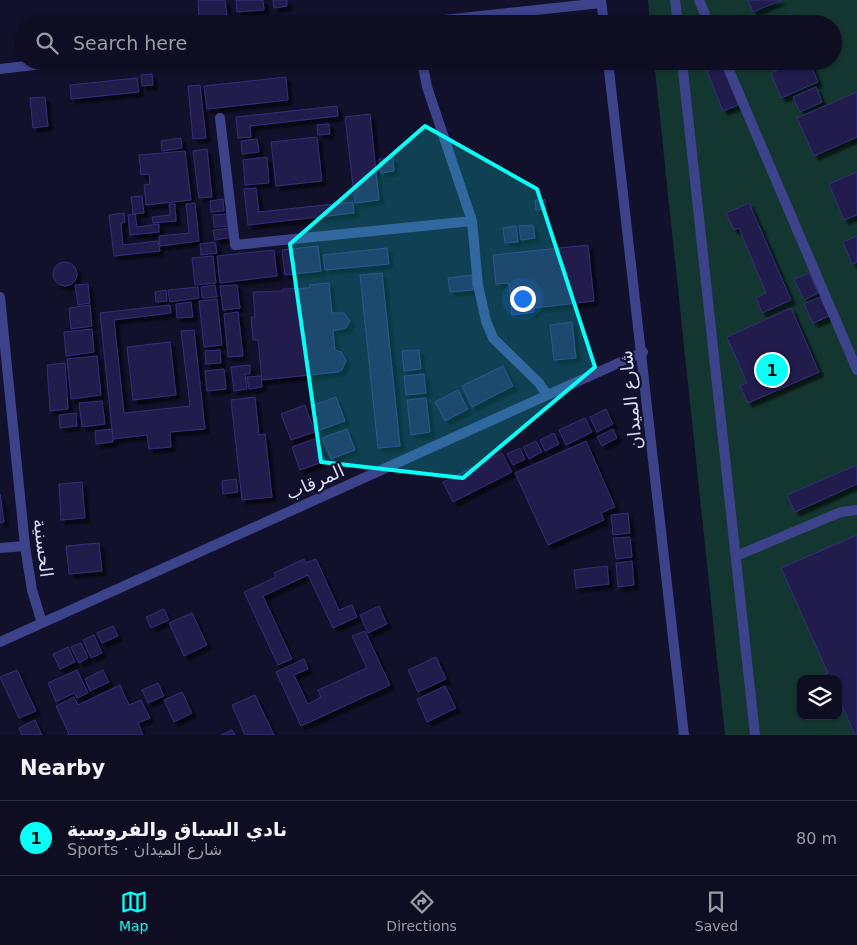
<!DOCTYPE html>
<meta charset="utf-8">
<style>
:root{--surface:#0e0d21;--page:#1c1b2e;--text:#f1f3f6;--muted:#9b9ca5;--line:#2e2d3f;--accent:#08fff6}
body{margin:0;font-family:"DejaVu Sans","Noto Sans Arabic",sans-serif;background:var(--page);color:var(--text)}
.controls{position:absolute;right:15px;bottom:15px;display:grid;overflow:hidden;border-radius:10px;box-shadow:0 1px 4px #0004}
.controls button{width:45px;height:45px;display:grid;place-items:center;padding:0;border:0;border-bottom:1px solid var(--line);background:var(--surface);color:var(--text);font:25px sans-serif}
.you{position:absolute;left:522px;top:298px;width:18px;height:18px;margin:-12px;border:4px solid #fff;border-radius:50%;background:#1a73e8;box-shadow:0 0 0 8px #1a73e833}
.badge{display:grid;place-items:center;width:32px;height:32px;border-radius:50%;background:var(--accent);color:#111;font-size:16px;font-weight:700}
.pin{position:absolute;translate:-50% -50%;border:2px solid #fff;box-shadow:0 1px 5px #0006}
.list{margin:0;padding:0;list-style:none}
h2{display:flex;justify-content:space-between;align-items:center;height:65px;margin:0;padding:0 20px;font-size:21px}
h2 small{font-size:16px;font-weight:400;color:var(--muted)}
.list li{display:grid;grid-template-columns:32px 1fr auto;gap:15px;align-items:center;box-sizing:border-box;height:75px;padding:0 20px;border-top:1px solid var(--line)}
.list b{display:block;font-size:19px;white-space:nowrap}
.list p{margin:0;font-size:16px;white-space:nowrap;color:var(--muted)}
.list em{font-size:16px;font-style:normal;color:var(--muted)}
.icon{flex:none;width:28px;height:28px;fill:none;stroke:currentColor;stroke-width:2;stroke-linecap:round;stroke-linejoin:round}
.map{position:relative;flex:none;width:857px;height:735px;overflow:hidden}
.search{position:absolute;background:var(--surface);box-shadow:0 1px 4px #0004;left:15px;right:15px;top:15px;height:55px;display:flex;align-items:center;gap:12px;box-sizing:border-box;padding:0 18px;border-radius:28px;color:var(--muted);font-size:19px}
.sheet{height:140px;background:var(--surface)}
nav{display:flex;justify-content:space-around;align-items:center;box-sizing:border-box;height:70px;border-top:1px solid var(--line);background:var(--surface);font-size:14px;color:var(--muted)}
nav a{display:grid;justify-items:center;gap:2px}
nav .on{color:var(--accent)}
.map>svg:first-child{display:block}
.green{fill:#143630;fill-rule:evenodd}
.building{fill:#201d4d;stroke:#332e79;filter:url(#shadow)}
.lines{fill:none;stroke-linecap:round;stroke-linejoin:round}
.service{stroke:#3c438b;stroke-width:10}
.minor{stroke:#3c438b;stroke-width:10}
.tertiary{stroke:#3c438b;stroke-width:10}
.marked{fill:#08fff6;fill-opacity:0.2;stroke:#08fff6;stroke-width:4;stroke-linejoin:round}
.labels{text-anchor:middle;stroke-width:4.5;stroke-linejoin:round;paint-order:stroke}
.street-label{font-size:18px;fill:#dcdcff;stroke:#12112c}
</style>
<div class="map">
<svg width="857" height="735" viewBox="0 0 857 735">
<defs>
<filter id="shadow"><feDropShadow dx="4.5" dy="4.5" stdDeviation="1" flood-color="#0009"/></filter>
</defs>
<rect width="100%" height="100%" fill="#12112c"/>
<path class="green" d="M648,0H857V735H725L654,61H833V24H650ZM801,679H838V716H801Z"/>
<path class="building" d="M198,0H225L227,15L199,18Z
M236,0H263L264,10L237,12Z
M273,0H287V6L274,8Z
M748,0H781L753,12Z
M791,14L795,24H769Z
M390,61H405V62L390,64Z
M798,61H809L818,82L781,98L771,73Z
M723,65L738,105L723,111L707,71Z
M152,74L153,85L142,86L141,75Z
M286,77L288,100L207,109L204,86Z
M137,78L139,92L71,99L70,85Z
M200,85L206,138L193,139L188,86Z
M816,87L822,102L800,112L793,97Z
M857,92V137L814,156L797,118Z
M45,97L48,126L33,128L30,98Z
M337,106L338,116L250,126L251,137L238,138L236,117Z
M370,114L379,200L355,203L345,117Z
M329,124L330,134L318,135L317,125Z
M317,137L322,181L276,186L271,142Z
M181,138L182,148L162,151L161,141Z
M257,139L259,152L242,154L241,141Z
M207,149L212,197L199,198L193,151Z
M185,151L191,200L146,205L144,185L150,184L149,174L141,175L139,155Z
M267,157L269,183L245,185L243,160Z
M393,158L394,171L381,173L379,159Z
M857,172V215L844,220L829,184Z
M256,188L259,212L353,202L354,213L248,225L244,189Z
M142,196L144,213L133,214L131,197Z
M223,199L224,211L211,212L210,201Z
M545,199L546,209L536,210L535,200Z
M195,203L199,241L160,246L159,236L189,233L186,204Z
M749,203L791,300L762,313L756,298L766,293L739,228L734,230L726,213Z
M169,204H175L176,221L153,223L152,217L170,215Z
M124,213L125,222L121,223L123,245L158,241L160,251L114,256L109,215Z
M135,214L137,227L159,224V232L130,235L128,215Z
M228,214L229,226L214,227L213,215Z
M533,225L535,238L521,240L519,226Z
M516,226L518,242L505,243L503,228Z
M231,228L232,237L215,240L213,230Z
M857,236V262L852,264L843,242Z
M215,242L217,253L201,255L200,244Z
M588,245L594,301L534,308V312L512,315L509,283L496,284L493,255Z
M318,246L321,271L285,275L282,250Z
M387,248L389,264L325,270L323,255Z
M274,250L277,276L220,283L217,256Z
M213,256L216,283L195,285L192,258Z
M53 274a12 12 0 1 1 24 0a12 12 0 1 1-24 0Z
M382,273L400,446L378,448L360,275Z
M809,273L818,293L804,300L794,279Z
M472,275L473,290L450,292L448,278Z
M329,283L332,313H344L350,321L346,328L333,331L335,350L341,352L346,360L342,370L338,372L262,380L258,340H253L251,317H255L253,292L283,291V289L310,288L309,285Z
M88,284L90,303L78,305L75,285Z
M215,285L217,297L202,298L201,287Z
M237,285L240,308L223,310L220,286Z
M198,287L199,298L170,302L168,290Z
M166,290L167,301L156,302L155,292Z
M820,297L829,316L813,323L804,304Z
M217,299L222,345L204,347L199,301Z
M191,302L193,317L177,318L176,304Z
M90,305L92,326L71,329L69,308Z
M170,305L171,313L114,320L124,413L190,406L181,331L194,330L205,429L170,432L171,447L149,449L147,435L113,439L100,313Z
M791,308L819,372L748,403L740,386L747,383L727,337Z
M238,312L243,356L228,357L224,314Z
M572,322L576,358L554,360L550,325Z
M92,329L94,352L66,356L64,332Z
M170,342L176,395L133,400L127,347Z
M220,350L221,363L206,364L205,351Z
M419,350L421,369L404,371L402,351Z
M97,356L101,395L71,399L67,359Z
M65,363L68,409L50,411L47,365Z
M250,365V374H245L247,389L234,391L231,367Z
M503,366L513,386L472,407L462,386Z
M224,369L226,389L207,391L205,371Z
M424,374L426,393L406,395L404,376Z
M261,376L262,387L249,389L247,377Z
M458,390L468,409L445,421L435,402Z
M255,397L259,435L265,434L272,497L242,500L231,400Z
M336,397L345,421L320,430L311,406Z
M426,398L430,432L411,435L407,400Z
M102,401L105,424L82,427L79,403Z
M305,405L315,432L291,440L281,414Z
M606,409L613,424L597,432L590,417Z
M76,413L77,426L60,428L59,415Z
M585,418L592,432L566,445L559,430Z
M112,429L113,442L96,444L95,431Z
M347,429L355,450L331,459L322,438Z
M613,429L617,438L602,446L597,437Z
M554,433L559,444L545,451L540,440Z
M317,438L325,461L300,470L292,447Z
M536,441L542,452L529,459L523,447Z
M586,441L615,507L601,513L604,520L548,545L515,473Z
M520,448L525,459L513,465L507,454Z
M502,453L512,472L453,502L443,482Z
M857,465V484L795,512L787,495Z
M236,479L238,492L223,494L222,481Z
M82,482L85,518L61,520L59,484Z
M0,494L4,522L0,523Z
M628,513L630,533L613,535L611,515Z
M857,535V735H855L838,697V679H816L828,673L781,568Z
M630,537L632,557L616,559L613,538Z
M99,543L102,571L69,574L66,546Z
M304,559L306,563L316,559L339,610L352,605L357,617L333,628L308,575L263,596L292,659L278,665L244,592L276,577L274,573Z
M632,561L634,585L618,587L616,563Z
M607,566L609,584L576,588L574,570Z
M379,606L387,624L368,633L360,615Z
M164,609L169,620L151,628L146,617Z
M192,613L207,645L184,656L169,623Z
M113,626L118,636L102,643L97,633Z
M365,631L390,685L301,726L276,672L304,659L308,669L294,675L308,704L321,697L318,690L367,668L352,636Z
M94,635L102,653L91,658L83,640Z
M81,643L88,658L79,663L71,647Z
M68,647L75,662L60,669L53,654Z
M436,657L446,679L418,692L408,670Z
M17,670L36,711L19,718L0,677Z
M77,670L88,693L77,698L74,693L56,702L48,683Z
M103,670L109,682L90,691L85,679Z
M158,683L164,696L148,703L142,690Z
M120,685L129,705L141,700L150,718L138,723L143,735H67L69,734L56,706L74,697L78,705Z
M445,686L456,708L427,722L417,699Z
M182,692L192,713L174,722L164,700Z
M255,695L274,735H245L232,705Z
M35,720L42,735H22L19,728Z
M232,730L235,735H221Z"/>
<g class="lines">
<path class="service" d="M675,0L678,24
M699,0L709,24
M682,61L755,735
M725,61L857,370
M736,556L841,512L857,510"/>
<path class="minor" d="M407,24L601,3
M422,61L427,87L472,221L478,285L486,321L493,338L539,383L547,395
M0,69L69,61
M220,118L235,245L472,221
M0,297L25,546L32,590L42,623
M0,548L25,546
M0,642L643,352"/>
<path class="tertiary" d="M601,0L604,24
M608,61L684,735"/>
</g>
<path class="marked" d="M425,126L537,189L595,367L463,478L321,462L290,244Z"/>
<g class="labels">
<g class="street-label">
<text transform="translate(631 400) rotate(-96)" y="6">شارع الميدان</text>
<text transform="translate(315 482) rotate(-24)" y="6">المرقاب</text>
<text transform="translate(43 548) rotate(83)" y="6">الحسنية</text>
</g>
</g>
</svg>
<div class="controls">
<button><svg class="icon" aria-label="layers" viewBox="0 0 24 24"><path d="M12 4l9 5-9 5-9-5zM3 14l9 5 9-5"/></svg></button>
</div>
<div class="you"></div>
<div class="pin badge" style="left:772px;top:370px">1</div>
<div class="search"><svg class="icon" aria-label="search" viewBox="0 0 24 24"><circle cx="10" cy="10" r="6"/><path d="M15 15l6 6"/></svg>Search here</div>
</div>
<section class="sheet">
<h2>Nearby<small></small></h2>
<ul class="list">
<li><span class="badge">1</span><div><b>نادي السباق والفروسية</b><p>Sports · شارع الميدان</p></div><em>80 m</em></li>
</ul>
</section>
<nav>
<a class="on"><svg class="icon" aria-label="map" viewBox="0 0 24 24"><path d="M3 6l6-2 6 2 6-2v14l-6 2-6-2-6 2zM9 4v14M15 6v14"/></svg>Map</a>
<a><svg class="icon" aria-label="directions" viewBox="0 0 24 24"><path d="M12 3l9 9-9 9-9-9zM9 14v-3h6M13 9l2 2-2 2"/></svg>Directions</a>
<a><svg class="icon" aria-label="saved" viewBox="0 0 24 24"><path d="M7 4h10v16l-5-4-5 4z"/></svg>Saved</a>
</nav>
